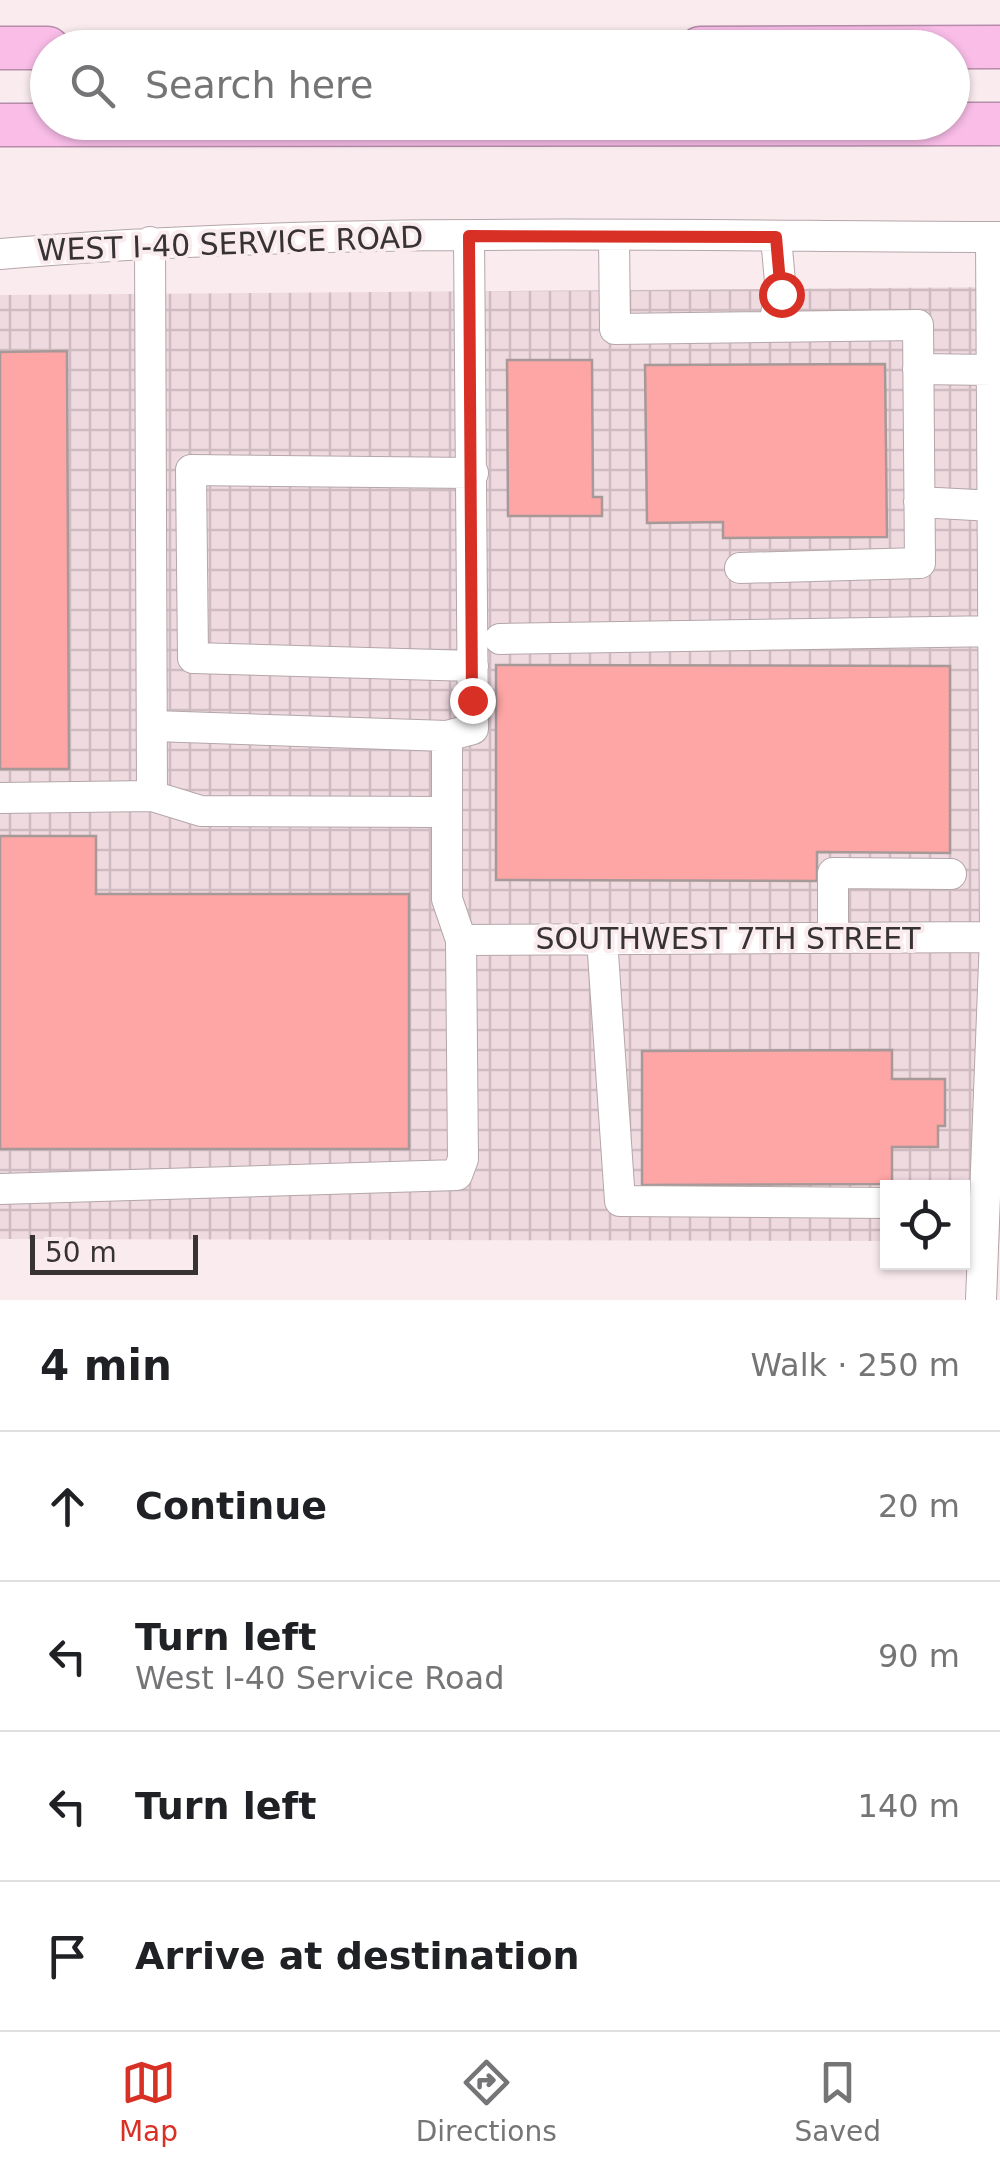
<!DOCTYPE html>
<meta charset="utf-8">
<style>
:root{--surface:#fff;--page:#f2f2f2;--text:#202124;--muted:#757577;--line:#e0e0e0;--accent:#d93025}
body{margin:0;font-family:"DejaVu Sans",sans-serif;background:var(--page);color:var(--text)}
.controls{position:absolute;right:30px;bottom:30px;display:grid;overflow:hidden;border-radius:0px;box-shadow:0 2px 8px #0004}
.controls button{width:90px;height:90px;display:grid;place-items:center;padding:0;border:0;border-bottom:2px solid var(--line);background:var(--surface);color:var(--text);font:50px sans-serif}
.scale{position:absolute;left:30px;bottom:25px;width:168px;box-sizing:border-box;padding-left:10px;border:5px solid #373233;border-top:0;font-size:28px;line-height:35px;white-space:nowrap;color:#373233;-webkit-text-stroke:8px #faebef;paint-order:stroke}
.stop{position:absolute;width:30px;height:30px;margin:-22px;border:8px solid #d93025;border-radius:50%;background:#fff}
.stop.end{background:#d93025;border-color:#fff;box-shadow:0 2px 10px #0008}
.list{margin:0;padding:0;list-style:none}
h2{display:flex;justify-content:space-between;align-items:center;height:130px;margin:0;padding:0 40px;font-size:42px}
h2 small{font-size:32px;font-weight:400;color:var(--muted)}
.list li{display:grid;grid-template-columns:65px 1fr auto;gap:30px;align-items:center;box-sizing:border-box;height:150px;padding:0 40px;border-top:2px solid var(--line)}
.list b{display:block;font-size:38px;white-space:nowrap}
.list p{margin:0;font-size:32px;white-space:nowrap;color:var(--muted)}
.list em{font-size:32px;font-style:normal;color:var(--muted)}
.icon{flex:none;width:55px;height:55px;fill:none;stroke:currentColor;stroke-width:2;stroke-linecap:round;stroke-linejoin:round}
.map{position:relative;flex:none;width:1000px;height:1300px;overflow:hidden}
.search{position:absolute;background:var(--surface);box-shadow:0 2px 8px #0004;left:30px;right:30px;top:30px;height:110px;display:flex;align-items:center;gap:25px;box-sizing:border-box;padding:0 35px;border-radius:55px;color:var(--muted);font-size:38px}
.sheet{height:730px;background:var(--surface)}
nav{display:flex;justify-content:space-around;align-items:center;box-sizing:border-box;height:140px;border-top:2px solid var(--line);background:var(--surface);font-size:28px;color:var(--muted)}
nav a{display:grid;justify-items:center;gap:5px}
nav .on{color:var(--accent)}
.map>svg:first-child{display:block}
.industrial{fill:url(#industrial-grid)}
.building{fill:#fea5a5;stroke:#a69998;stroke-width:2.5}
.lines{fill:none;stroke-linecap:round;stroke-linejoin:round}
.minor-casing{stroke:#b4a6aa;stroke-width:32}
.highway-casing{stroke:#b58ca9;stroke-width:45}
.minor{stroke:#fff;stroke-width:30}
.highway{stroke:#f9bde8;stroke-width:42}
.route{stroke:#d93025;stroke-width:12}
.labels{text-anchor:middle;stroke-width:8;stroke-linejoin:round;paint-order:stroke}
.street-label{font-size:30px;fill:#373233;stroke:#faebef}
</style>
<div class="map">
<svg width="1000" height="1300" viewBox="0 0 1000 1300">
<defs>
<pattern id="industrial-grid" width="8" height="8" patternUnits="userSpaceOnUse" patternTransform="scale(2.5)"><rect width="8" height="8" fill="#efdae0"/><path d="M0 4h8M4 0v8" fill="none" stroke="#cebcc1"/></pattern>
</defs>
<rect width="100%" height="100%" fill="#faebef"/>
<path class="industrial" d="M1000,287V1241H963L962,1188H888L887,1241L0,1239V295Z"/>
<path class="building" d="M67,351L69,769H0V352Z
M507,360H592L593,497H602V516H508Z
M885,364L887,537L723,538V522L647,523L645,365Z
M496,665L950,666V853L817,852V881L496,880Z
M0,836H96V894H409V1149H0Z
M892,1050V1079H945V1126H938V1147H892V1184L642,1185V1051Z"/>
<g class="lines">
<defs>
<path id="minor" d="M614,237L615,329L918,325L920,563L740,568
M0,254C332,226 667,236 1000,237
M773,327L781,293L776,237
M918,369L992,370
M473,473L191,470L193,658L473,666
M919,502L993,506
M500,639L1000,631
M154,726L447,736L473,729L469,237
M152,796L201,811L447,812
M0,798L152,796L150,242
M833,938V873L951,874
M602,939L620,1201L888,1203
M461,940L995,937
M0,1189L457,1175L463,1159L461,940L447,899V736
M981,1300L995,937L991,237"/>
<path id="highway" d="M0,48H48
M700,48L1000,47
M0,125L1000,124"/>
</defs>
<use href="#minor" class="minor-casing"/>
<use href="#highway" class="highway-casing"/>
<use href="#minor" class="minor"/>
<use href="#highway" class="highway"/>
</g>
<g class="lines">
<path class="route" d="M472,700L469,236L776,237L781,294"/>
</g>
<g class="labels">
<g class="street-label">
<text transform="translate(230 244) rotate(-2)" y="10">WEST I-40 SERVICE ROAD</text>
<text x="728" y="949">SOUTHWEST 7TH STREET</text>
</g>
</g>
</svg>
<div class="controls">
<button><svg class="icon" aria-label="locate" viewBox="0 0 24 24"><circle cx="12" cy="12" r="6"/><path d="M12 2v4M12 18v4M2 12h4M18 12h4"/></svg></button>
</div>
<div class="scale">50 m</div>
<div class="stop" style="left:781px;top:294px"></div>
<div class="stop end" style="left:472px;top:700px"></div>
<div class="search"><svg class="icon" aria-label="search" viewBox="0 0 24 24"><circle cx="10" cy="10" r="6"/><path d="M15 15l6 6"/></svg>Search here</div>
</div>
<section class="sheet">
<h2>4 min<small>Walk · 250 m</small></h2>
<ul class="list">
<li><svg class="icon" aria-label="ahead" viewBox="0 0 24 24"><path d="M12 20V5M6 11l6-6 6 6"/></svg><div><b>Continue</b></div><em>20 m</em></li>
<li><svg class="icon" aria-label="left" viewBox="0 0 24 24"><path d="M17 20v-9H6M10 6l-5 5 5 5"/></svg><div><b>Turn left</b><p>West I-40 Service Road</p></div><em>90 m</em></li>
<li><svg class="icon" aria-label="left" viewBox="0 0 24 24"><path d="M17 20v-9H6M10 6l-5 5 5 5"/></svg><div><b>Turn left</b></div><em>140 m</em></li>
<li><svg class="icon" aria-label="arrive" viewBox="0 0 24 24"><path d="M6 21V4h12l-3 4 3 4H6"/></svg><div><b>Arrive at destination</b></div></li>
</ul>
</section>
<nav>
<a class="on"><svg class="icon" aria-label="map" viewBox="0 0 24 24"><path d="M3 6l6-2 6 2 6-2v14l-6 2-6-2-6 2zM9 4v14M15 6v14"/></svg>Map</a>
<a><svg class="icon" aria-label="directions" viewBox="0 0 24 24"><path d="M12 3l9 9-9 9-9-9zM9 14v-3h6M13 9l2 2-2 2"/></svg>Directions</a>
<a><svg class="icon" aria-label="saved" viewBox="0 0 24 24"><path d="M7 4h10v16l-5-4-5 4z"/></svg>Saved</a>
</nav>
